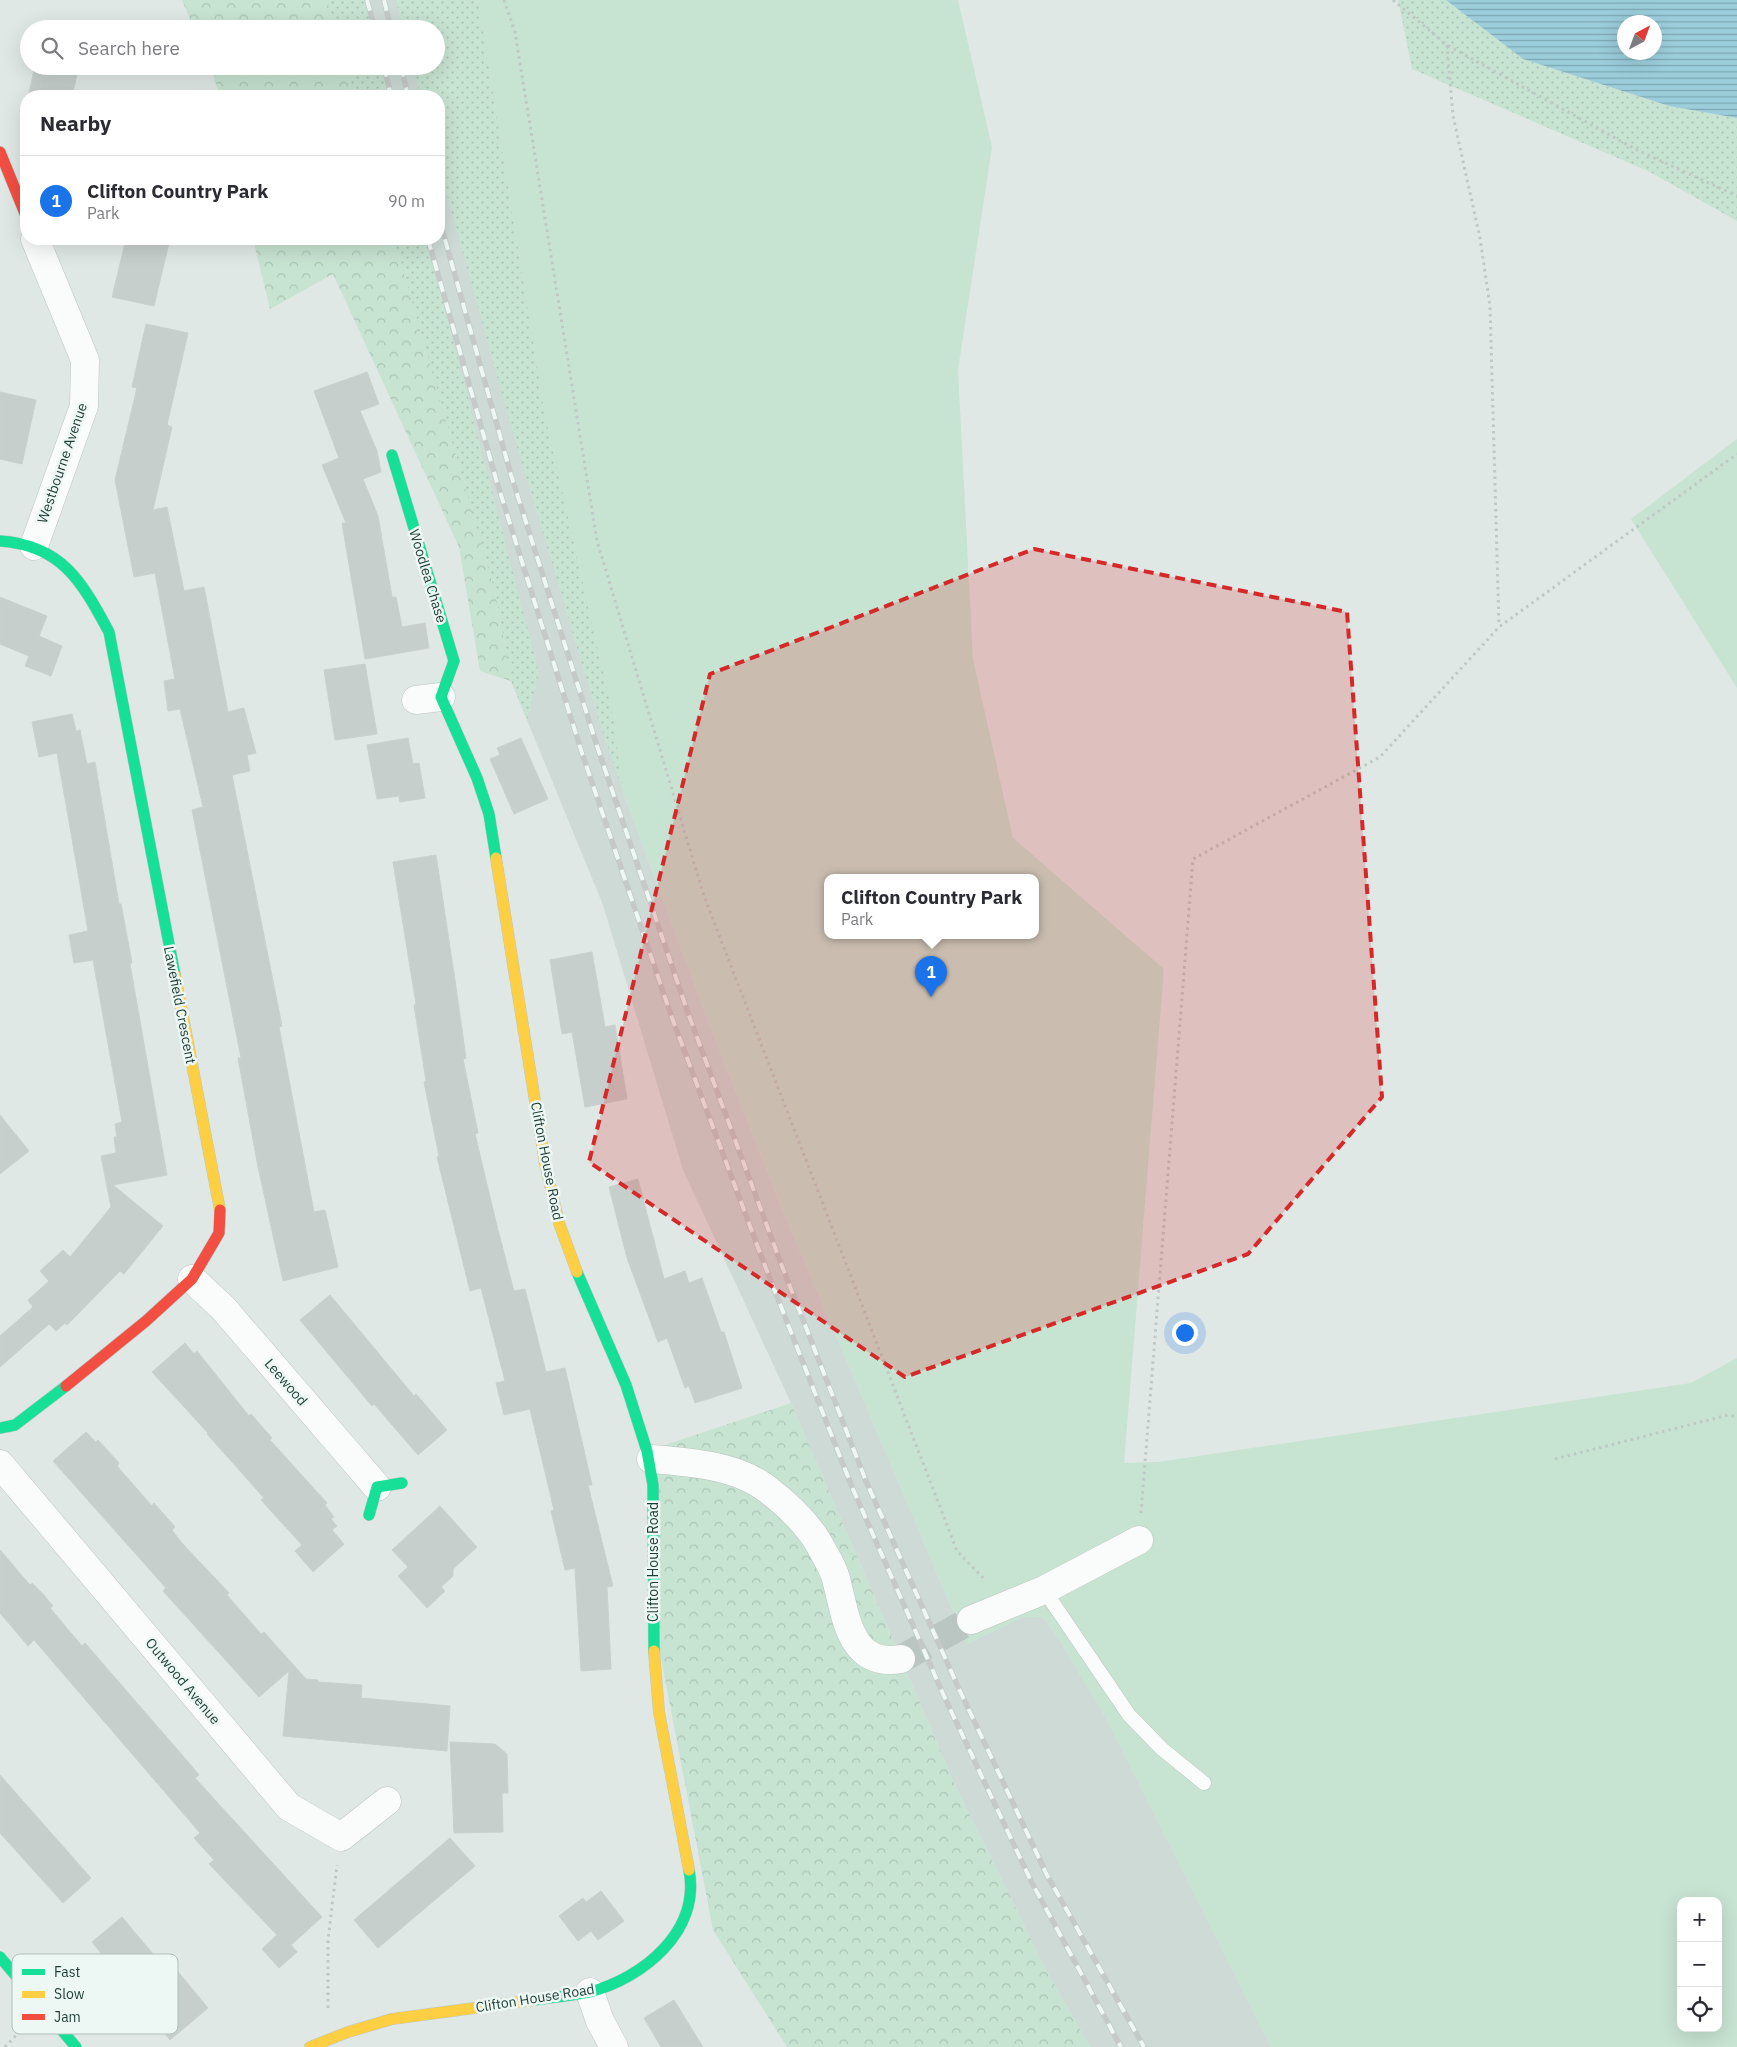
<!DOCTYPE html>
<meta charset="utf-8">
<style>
:root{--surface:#fff;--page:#f7f7f7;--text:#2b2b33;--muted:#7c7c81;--line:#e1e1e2;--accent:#1a73e8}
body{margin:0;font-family:"IBM Plex Sans",sans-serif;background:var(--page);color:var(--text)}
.controls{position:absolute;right:15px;bottom:15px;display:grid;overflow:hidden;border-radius:10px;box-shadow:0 5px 20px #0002}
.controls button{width:45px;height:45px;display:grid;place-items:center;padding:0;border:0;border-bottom:1px solid var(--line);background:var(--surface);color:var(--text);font:25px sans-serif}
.compass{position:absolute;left:1617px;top:15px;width:45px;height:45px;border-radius:50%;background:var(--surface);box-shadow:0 5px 20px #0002;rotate:41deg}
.you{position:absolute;left:1184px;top:1332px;width:18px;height:18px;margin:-12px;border:4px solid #fff;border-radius:50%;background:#1a73e8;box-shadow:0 0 0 8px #1a73e833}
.badge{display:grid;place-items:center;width:32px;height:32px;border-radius:50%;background:var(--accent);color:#fff;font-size:16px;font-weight:700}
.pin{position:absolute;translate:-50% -41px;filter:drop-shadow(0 1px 2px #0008)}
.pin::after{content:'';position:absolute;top:26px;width:18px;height:15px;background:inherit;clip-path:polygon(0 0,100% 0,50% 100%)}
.popup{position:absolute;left:824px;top:874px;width:215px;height:65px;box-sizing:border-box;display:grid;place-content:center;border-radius:10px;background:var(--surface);filter:drop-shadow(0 1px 4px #0005);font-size:16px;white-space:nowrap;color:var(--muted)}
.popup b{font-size:19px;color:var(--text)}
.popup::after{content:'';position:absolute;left:50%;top:100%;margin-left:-10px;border:10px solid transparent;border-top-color:var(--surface)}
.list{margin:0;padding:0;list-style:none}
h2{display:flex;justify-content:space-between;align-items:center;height:65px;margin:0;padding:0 20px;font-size:21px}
h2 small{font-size:16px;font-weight:400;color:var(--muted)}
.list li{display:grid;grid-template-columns:32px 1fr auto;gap:15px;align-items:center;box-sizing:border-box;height:90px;padding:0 20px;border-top:1px solid var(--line)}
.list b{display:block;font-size:19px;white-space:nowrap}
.list p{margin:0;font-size:16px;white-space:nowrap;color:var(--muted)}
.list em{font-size:16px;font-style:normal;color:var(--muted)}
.icon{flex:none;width:28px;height:28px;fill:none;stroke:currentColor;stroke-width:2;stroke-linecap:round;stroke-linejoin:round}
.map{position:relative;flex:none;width:1737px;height:2047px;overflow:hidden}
.search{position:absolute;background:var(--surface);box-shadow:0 5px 20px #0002;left:20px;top:20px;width:425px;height:55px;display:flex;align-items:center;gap:12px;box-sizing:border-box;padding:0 18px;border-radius:28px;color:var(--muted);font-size:19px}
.panel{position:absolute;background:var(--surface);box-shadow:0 5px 20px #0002;left:20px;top:90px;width:425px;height:155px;border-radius:20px}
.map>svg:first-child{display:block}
.built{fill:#cddad5}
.grass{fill:url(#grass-dots)}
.forest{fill:url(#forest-crowns)}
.park{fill:#c7e3d2;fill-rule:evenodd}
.water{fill:url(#water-rules);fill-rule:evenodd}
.building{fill:#c7cfcc;stroke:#c9d1ce}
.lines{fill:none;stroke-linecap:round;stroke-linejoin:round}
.street-tunnel{stroke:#b9c6c2;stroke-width:28;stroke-dasharray:28 14;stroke-linecap:butt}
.lane-casing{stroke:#bdc5c2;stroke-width:15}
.street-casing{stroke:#bdc5c2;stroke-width:29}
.fast-casing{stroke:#bcc6c3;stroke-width:12}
.slow-casing{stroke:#bcc6c3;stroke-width:12}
.jam-casing{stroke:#bcc6c3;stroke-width:12}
.path{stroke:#bec8c6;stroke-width:3;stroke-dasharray:2.5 4;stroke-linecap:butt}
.lane{stroke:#fafcfb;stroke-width:14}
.street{stroke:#fafcfb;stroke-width:28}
.fast{stroke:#16e098;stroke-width:11}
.slow{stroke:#ffcf43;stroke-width:11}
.jam{stroke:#f24e42;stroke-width:11}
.rail-casing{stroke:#c5cac9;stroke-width:5.5}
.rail{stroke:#edf7f3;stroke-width:4;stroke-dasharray:11;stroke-linecap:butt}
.marked{fill:#d62828;fill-opacity:0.2;stroke:#d62828;stroke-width:4;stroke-dasharray:10 6;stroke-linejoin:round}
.labels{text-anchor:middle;stroke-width:5;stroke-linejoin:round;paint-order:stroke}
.street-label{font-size:14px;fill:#1d3c36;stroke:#edf7f3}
.key{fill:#edf7f3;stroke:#afbfba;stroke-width:1}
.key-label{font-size:14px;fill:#1d3c36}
</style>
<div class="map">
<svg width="1737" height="2047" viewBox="0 0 1737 2047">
<defs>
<pattern id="grass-dots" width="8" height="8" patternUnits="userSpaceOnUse" patternTransform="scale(1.25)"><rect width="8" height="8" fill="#c7e3d2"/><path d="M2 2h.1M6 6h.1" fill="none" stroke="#aac4b5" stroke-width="1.8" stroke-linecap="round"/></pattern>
<pattern id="forest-crowns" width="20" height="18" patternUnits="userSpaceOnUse" patternTransform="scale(1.25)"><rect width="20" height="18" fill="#c7e3d2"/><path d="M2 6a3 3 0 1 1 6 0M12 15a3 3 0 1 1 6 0" fill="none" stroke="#aac4b5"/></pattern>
<pattern id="water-rules" width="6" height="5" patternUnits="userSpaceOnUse" patternTransform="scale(1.25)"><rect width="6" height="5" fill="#9bcddb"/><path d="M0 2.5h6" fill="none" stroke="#7ea8b2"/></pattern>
</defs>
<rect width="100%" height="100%" fill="#e0e8e5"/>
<path class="built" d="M327,0H478L545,415L614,720L623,792L710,1026L781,1206L967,1644L1023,1617H1043L1060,1641L1106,1718L1271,2047H1090L1045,1968L956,1787L791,1403L683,1170L603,905L511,681L496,596L394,239H439V96H354L345,66H436V29H335Z"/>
<path class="grass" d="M327,0H366L374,29H335Z
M396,0H478L545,415L614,720L623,792L599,721L508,416L439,167V96H420L412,66H436V29H403Z
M1398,0H1446L1523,59L1669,106L1737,118V221L1650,172L1412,69Z
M345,66H383L391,96H354Z
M394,239H427L539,673L527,720L511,681L496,596Z"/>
<path class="forest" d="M182,0H327L335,29H194Z
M210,66H345L354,96H220Z
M253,239H394L496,596L511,681L480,671L459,547L333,274L270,309Z
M791,1403L956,1787L1045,1968L1090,2047H787L713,1930L660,1653L656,1448Z"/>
<path class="park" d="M478,0H958L992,147L958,370L973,659L1013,838L1164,969L1124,1463L1158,1462L1691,1383L1737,1358V2047H1271L1106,1718L1060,1641L1043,1617H1023L967,1644L781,1206L710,1026L623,792L614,720L545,415ZM827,878H1035V936H827ZM1681,1901H1718V2028H1681Z
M1737,439V688L1631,519Z"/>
<path class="water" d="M1446,0H1737V118L1669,106L1523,59ZM1624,22H1654V52H1624Z"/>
<path class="building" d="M35,66H79L72,96H43L29,93Z
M126,239H151L169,243L154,306L112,297Z
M146,324L188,333L167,425L172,427L153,510L167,507L184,591L204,587L228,712L244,708L256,753L247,755L250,771L232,775L282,1026L279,1027L314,1212L325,1210L338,1267L283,1281L258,1167L238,1058H241L192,810L203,807L180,709L168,711L164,681L175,679L155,573L134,577L115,480L137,388L132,387Z
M367,372L379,404L360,411L377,451L381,472L363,479L378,516L392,597H396L402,627L425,623L429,648L365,659L342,523H346L322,465L339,458L314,391Z
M0,392L36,400L22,464L0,459Z
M0,597L47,616L39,636L62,646L51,676L25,666L29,656L0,644Z
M365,664L377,734L335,740L324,670Z
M72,714L76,731L80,730L87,764L95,762L119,904H121L132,963L130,964L167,1175L113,1185L163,1226L124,1274L120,1271L67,1325L65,1323L56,1331L49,1324L0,1367V1336L33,1307L28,1300L49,1281L40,1271L63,1250L70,1257L111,1207L101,1156L116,1153L114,1137H117L115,1124L122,1122L93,960L74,963L69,935L88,931L57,753L39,757L32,722Z
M408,738L413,764L419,763L425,798L400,802L399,796L377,799L367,745Z
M521,738L548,799L514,814L490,759L500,755L497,748Z
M436,855L456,987L466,1058L463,1059L478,1133L475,1134L496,1222L514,1291L525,1289L546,1372L565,1368L592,1485H588L613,1586L607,1587L611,1669L581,1671L575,1568L565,1570L551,1511L554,1510L530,1409L504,1415L496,1383L505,1381L481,1288L470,1291L437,1157L439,1156L424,1082L426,1081L414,1005L416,1004L393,862Z
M592,952L605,1027L615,1025L627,1099L585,1107L572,1032L562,1034L550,960Z
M0,1115L29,1151L0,1174Z
M638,1179L664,1279L685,1271L689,1283L702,1278L721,1332H724L742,1388L695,1403L689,1386L685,1388L667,1338L658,1342L627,1258L609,1187Z
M330,1295L414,1396L416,1394L447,1430L418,1455L374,1404L372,1406L300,1320Z
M185,1343L194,1354L197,1351L249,1416L251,1414L272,1438L270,1440L327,1503L325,1505L334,1517L331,1519L337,1526L332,1530L344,1544L313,1572L295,1551L302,1545L261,1500L264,1498L207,1434L208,1433L152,1372Z
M86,1432L96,1442L98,1440L119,1463L117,1466L152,1506L154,1503L175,1527L172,1530L181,1542L229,1593L227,1595L261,1634L264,1632L306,1679L318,1680V1682L362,1685L361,1698L450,1706L447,1751L283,1736L289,1671L259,1697L163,1591L166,1588L53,1461Z
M440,1506L477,1547L453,1569V1576L441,1587L445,1591L427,1608L398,1576L408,1567L392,1550Z
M0,1550L30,1585L32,1583L43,1594L53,1606L50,1608L82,1646L85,1643L189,1763L199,1775L195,1778L322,1917L291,1945L297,1952L279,1968L262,1949L277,1935L209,1864L214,1860L194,1838L200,1833L34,1640L28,1646L0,1613Z
M450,1742L495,1744L507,1754L508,1793H502L503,1832L454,1833Z
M0,1775L91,1878L63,1903L0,1833Z
M450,1838L475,1866L378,1948L354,1920Z
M601,1891L624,1921L598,1940L591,1931L578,1941L559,1916L583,1898L586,1902Z
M122,1917L163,1966L169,1961L208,2008L170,2040L92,1942Z
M674,2000L703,2047H661L644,2018Z"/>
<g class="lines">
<path class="street-tunnel" d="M901,1659L971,1620"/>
<defs>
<path id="lane" d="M1044,1590L1129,1715L1162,1749L1204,1783"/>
<path id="street" d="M34,546L84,406L85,360L35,239
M416,700L441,697
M192,1279L223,1308L377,1487
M651,1459C689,1462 736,1465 767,1489C788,1505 811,1527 823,1551C828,1560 834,1570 836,1579C846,1615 849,1668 901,1659
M0,1464L289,1807L341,1837L387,1801
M971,1620L1044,1590L1139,1540
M590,1992L600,2021L614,2047"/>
<path id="fast" d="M392,455L454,661L441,697L477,778L489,814L496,858
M0,541C62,545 82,582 109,632L175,975
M577,1272L626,1385L647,1451L653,1485L654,1651
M0,1428L15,1425L66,1386
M369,1515L377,1487L402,1483
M0,1957L76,2047
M534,2000C552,1997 572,1996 590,1992C643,1978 701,1931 689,1870"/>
<path id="slow" d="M496,858L545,1163L559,1223L577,1272
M175,975L220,1210
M654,1651L659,1712L689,1870
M310,2047L348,2032L392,2019L534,2000"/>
<path id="jam" d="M0,152L26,216
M66,1386L146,1321L192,1279L219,1233L220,1210"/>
</defs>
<use href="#lane" class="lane-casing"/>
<use href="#street" class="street-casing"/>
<use href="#fast" class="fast-casing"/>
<use href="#slow" class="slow-casing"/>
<use href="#jam" class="jam-casing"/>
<path class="path" d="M504,0L515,32L597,541L704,896L957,1551L986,1581
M1393,0L1447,45L1635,149L1737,196
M1447,45L1453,116L1480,238L1490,306L1499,626
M1555,1459L1728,1415L1737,1417
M1141,1513L1193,859L1380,757L1499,627L1737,454
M328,2008V1940L337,1865
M5,2047L23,2028"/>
<use href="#lane" class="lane"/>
<use href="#street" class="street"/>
<use href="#fast" class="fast"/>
<use href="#slow" class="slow"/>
<use href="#jam" class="jam"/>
<defs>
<path id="rail" d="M367,0L375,29
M384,0L391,29
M384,66L391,96
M401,66L408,96
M439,218L511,475L598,749L688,1013L780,1261L866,1481L959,1689L1047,1875L1144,2047
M428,239L496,479L582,753L672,1018L765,1266L852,1487L944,1696L1031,1881L1121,2047"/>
</defs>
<use href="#rail" class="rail-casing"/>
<use href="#rail" class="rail"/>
</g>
<path class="marked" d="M1034,549L1347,612L1382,1097L1248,1254L905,1377L589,1162L710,674Z"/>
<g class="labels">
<g class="street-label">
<text transform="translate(62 463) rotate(-71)" y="5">Westbourne Avenue</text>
<text transform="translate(428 576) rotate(73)" y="5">Woodlea Chase</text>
<text transform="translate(180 1005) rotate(79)" y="5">Lawefield Crescent</text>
<text transform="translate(547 1161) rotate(79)" y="5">Clifton House Road</text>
<text transform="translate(286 1382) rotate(49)" y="5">Leewood</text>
<text transform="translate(653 1562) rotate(-90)" y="5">Clifton House Road</text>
<text transform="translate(183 1681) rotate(50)" y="5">Outwood Avenue</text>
<text transform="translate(535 1998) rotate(-9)" y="5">Clifton House Road</text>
</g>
</g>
<rect x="12" y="1954" width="166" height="80" rx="8" class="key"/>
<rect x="22" y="1969" width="23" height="6" fill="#16e098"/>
<rect x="22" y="1991" width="23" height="7" fill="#ffcf43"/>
<rect x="22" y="2014" width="23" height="6" fill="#f24e42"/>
<g class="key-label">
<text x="54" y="1977">Fast</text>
<text x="54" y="1999">Slow</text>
<text x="54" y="2022">Jam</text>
</g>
</svg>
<div class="controls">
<button>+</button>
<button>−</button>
<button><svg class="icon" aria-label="locate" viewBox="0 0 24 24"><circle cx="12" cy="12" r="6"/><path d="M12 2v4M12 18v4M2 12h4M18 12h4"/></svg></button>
</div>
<svg class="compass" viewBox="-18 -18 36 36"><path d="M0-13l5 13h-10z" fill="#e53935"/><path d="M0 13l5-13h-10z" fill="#7c7c81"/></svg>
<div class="you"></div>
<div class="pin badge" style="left:931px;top:997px">1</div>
<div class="popup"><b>Clifton Country Park</b>Park</div>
<div class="search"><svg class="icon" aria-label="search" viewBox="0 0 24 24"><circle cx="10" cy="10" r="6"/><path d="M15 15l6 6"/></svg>Search here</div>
<section class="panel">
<h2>Nearby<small></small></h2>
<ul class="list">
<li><span class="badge">1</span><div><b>Clifton Country Park</b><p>Park</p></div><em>90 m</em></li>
</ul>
</section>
</div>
